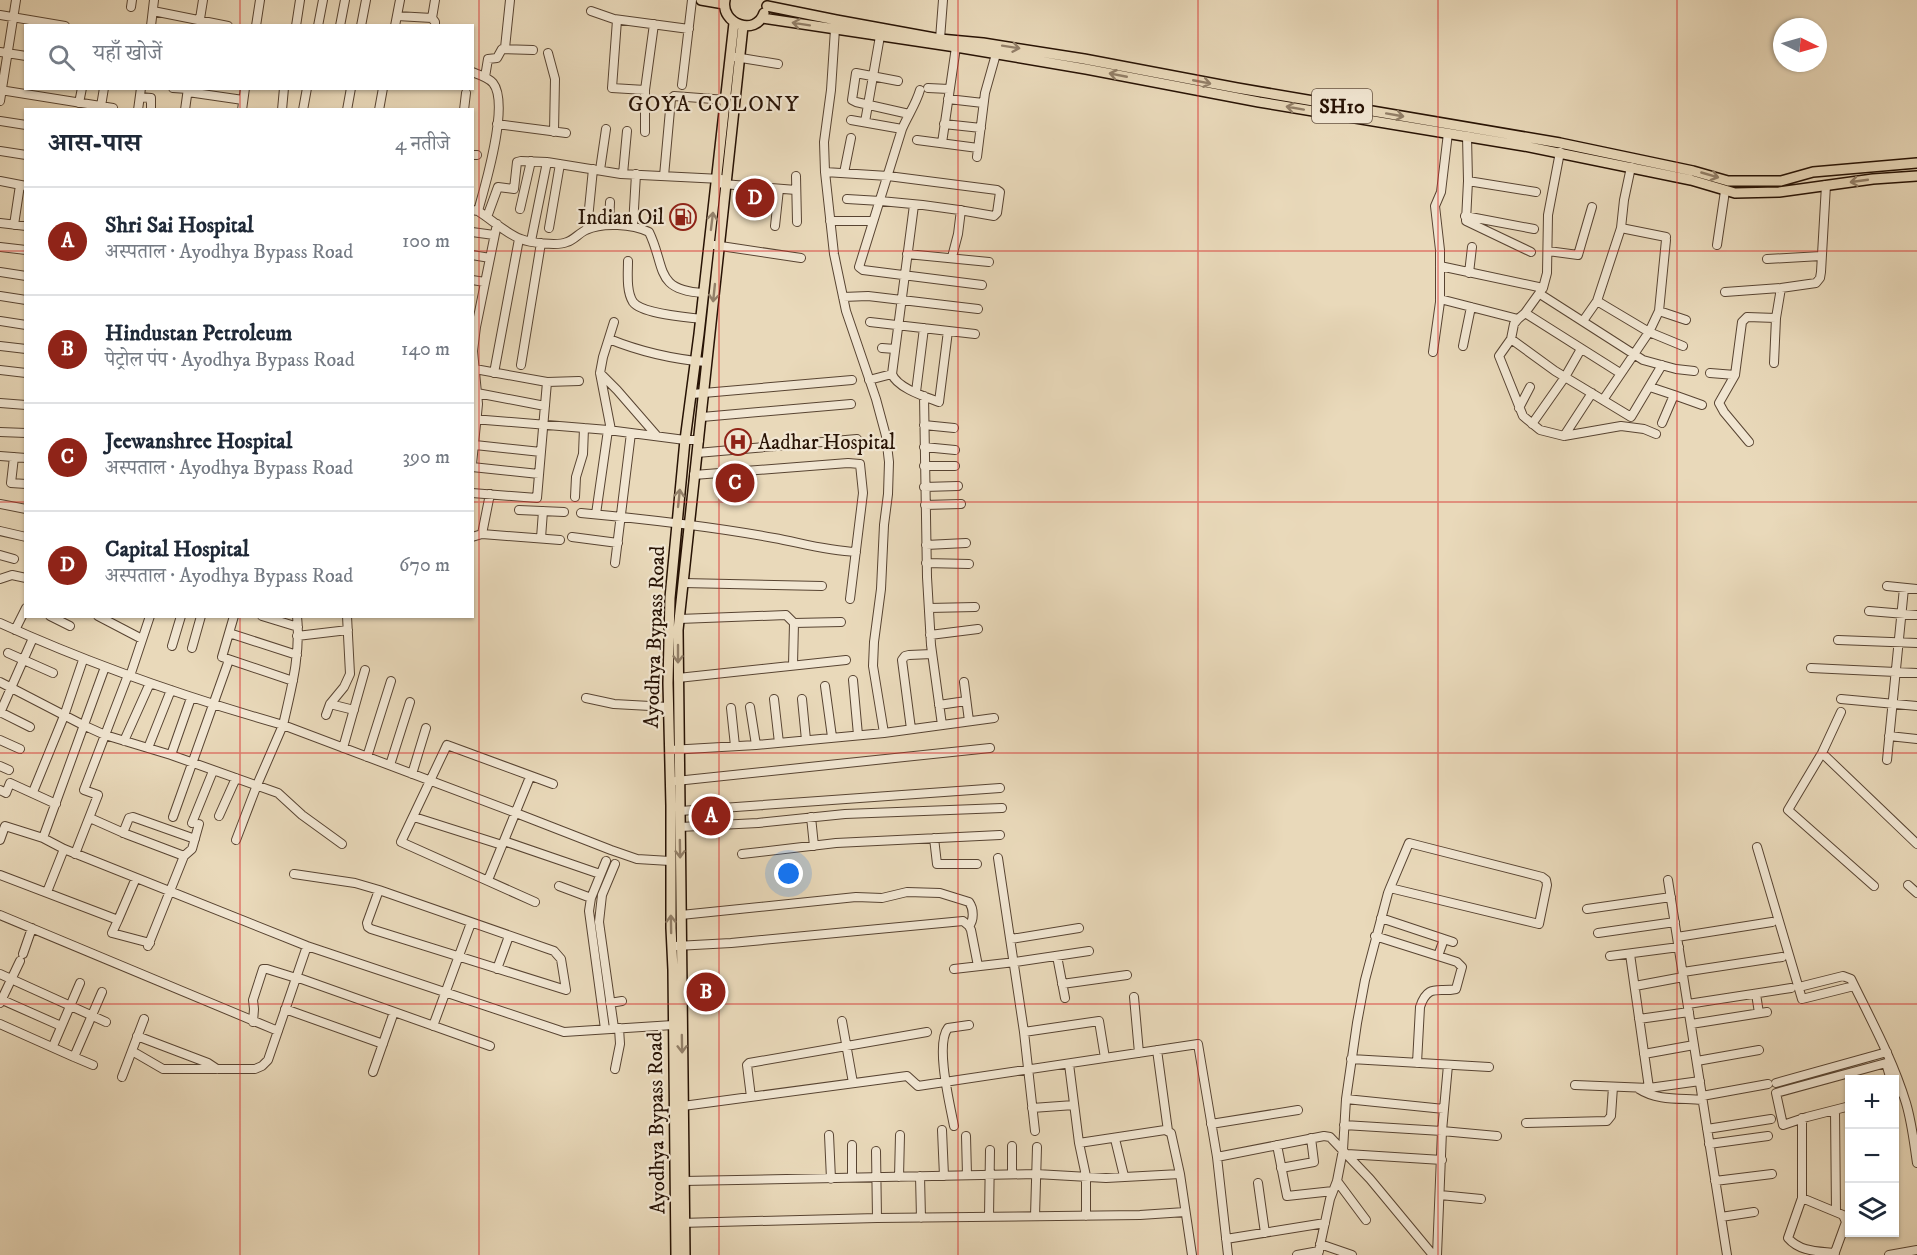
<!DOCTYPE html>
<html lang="hi">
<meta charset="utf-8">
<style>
:root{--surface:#fff;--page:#f6f6f7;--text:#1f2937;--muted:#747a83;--line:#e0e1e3;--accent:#8f2418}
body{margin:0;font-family:"IM FELL DW Pica","Noto Serif Devanagari",serif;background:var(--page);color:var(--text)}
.controls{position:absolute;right:18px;bottom:18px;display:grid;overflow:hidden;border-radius:0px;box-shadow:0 2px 4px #0004}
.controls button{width:54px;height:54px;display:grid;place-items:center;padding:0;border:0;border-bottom:2px solid var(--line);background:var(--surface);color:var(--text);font:30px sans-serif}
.compass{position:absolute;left:1773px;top:18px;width:54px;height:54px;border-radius:50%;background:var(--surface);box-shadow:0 2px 4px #0004;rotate:95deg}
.you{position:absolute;left:789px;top:874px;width:21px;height:21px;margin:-15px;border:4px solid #fff;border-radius:50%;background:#1a73e8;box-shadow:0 0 0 9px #1a73e833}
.badge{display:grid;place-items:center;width:39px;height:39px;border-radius:50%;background:var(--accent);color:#fff;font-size:20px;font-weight:700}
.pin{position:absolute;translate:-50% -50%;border:3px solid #fff;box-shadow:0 2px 6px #0006}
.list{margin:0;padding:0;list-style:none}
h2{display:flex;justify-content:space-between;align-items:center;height:78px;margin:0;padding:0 24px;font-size:26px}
h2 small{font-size:20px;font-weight:400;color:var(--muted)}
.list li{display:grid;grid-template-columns:39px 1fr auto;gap:18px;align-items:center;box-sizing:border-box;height:108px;padding:0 24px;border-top:2px solid var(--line)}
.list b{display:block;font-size:22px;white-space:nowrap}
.list p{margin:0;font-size:20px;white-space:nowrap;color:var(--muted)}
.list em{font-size:20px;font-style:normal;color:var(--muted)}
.icon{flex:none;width:33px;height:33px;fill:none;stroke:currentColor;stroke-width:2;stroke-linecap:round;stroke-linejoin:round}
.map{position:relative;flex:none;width:1917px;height:1255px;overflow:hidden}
.search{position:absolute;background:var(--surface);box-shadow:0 2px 4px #0004;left:24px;top:24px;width:450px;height:66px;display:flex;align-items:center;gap:15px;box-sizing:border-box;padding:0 21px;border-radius:0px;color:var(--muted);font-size:22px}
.panel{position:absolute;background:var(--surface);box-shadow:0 2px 4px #0004;left:24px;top:108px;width:450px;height:510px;border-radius:0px}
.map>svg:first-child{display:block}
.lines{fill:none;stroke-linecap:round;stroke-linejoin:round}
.minor-casing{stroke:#584432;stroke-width:10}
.major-casing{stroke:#271204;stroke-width:12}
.minor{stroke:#f1e6d2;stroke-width:8}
.major{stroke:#e9d9ba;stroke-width:9}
.oneway{stroke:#927f68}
.grid{fill:none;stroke:#d62828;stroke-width:1.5;stroke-opacity:0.55}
.labels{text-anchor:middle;stroke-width:4.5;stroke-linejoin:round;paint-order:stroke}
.shield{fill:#f1e6d2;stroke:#645242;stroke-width:1.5}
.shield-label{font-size:20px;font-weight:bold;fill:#271204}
.poi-label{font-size:21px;fill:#271204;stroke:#f1e6d2;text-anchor:end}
.street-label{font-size:21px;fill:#271204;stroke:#f1e6d2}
.neighbourhood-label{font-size:22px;letter-spacing:1.5px;fill:#271204;stroke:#f1e6d2}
</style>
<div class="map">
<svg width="1917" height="1255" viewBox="0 0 1917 1255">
<rect width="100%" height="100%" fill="#e9d9ba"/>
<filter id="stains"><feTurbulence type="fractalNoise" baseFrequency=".00333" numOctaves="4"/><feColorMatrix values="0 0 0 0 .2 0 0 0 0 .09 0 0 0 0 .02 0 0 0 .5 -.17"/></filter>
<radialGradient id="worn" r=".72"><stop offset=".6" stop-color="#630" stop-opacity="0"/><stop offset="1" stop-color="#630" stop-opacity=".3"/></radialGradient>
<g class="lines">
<defs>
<path id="minor" d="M131,7L132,0
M153,11L228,26
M591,11L614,19L689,29
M0,15L65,26
M397,16L432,18L435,22V26
M432,18L435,0
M617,20L612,88L645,90
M199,25L203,0
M151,26L154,0
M256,26L260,0
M296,26L300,0
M318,26L323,0
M340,26L345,0
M361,26L366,0
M395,26L400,0
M835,29L831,90L824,142L825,172L834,254L846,311L876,399L886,436L889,462L888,494L884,525L881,589L874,642L873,666L884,733
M940,39L943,0
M505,48L510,0
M0,52L26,56
M548,53L555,79L554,132
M735,57L778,64
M472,72C480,75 488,77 493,83C510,104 485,186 478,211
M485,77L488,59L497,58L502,49L533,50
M898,81L856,73L852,100L856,102L909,114
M682,85L692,0
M173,88L188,89
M928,88L949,89
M0,90L113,108
M920,90C916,104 908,115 902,129L859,267L863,270L982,285
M188,92L243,100
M140,97L151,98V110
M948,99L983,103
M0,101L16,0
M79,103L82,88
M101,106L104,88
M138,110L141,88
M185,110L188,88
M242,110L245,88
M282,110L284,88
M303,110L307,88
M347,110L351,88
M379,110L383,88
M464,110L466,93
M851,120L902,129
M0,121L26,125
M865,122L880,36
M497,124L566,133
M944,124L981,128
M645,132V90L654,24
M1467,136L1468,181L1466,221L1531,252
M917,140L978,148
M942,143L956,47
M0,151L26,155
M1560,152L1548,215L1547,273L1543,288L1525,313L1518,319L1514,324L1511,339L1499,356L1523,416L1540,430L1564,436L1621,426L1644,429L1656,434
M472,155H477
M977,157L985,93L996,54
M600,170L606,129
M825,172L888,176L997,190L1000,192L997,213L994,216C946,207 896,201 847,199
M844,173L851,138
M623,174L627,131
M664,176L671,99L674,96L726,100
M796,176L797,222
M0,181L26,186
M1468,181L1536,192
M723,184L796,190
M914,205L892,374C897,388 926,397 939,402L948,331
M520,209L531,161
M472,210L478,211C491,219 508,235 521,239C530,243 558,246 567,242C574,240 579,233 586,230C602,222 633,224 649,232C666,267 654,290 703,293
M1465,216L1534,229
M487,217L498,187L514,189L517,162L521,161L547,162L621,174L721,179
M830,221H873
M0,223L26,226
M14,225L20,185
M609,225L610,202
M633,226L636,174
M775,226L779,189
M549,228L560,164
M1621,228L1666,237
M587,229L593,169
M472,232L494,235
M531,241L547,162
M714,245L801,258
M1717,245L1725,191
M0,247L26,250
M1548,251L1578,255L1592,207
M907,254L989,262
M472,255L490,258
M952,257L958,234L961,210
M1767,259L1821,256
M628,261C628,273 626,291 633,302C642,314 686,317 701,319
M1440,266L1543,288
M0,272L26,276
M1469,273L1472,247
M472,280L485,282
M1725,292L1781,288L1816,283L1820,278L1821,272L1826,185
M1540,294L1643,360L1676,369L1694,371
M0,296L26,300
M843,297L868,296L978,309
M1440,299L1518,319
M1597,301L1621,228L1624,200L1631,167
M1659,311L1666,240
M1525,313L1620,373
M0,321L26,325
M1583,321L1597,301L1649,332L1683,346
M870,322L975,334
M609,339C641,352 672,359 706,362
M1511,339L1555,371L1631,417L1662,365
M0,346L26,349
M1463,346L1471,307
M882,348L895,349
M1433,352L1440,302V250L1435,206L1441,192L1448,133
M1774,363L1776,318L1781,288
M521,365L541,243
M475,369L547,382L579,381
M0,370L26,373
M494,373L519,239
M600,373L617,390L657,436
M1710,373L1735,375L1742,322L1747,317L1776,318
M1735,375L1719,403L1724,412L1749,442
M869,380L892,374
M1650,387L1674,395L1662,423
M916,392L924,328
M477,393L545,406
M692,394L852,380
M1674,395L1702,405
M924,396L927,577L931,645L942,725
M1603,400L1649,332L1659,311L1686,320
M0,403L26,405
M1519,408L1530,387
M702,417L851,404
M473,419L608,430L685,440H699
M1532,424L1565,377L1581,349
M924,425L954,428
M611,430L600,373L603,357L614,322
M0,432L26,433
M1564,436L1592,393
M475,445L541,452
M924,447L955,450
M697,453L857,439
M0,456L26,458
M14,457L11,483L26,484
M472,464L478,404L473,351L476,327L497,224
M924,466H955
M472,467L539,474
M694,475L848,463L860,464L863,493L850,599
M924,487L958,486
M472,493L537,498L547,382
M575,497L576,477L583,454L584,428
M0,504L26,509
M925,505L961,504
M519,510L564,512
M581,513C645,519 710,526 774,538C801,543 827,551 856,552
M596,514L608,430
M0,531L26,537
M482,534L560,540
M472,537L482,534L490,494
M572,537L618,543
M541,538L543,511
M926,545L966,543
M0,555L14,559
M615,563L631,433
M926,563L969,564
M0,579L12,575L26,578
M683,583L822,586
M1887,586L1917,589
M929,608L975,607
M1869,611L1917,615
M50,616L70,626
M98,616L142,639
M234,616L222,657L293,681
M262,616L298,627
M679,619L786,615L794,623L793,665
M0,623C92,665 185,697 283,725C291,690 301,654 297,616
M794,623L841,622
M15,630L26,608
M229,633L297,655
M930,635L978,629
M297,636L348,630
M1838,640L1917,643
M172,646L181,616
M192,648L201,616
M8,653L53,673
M1811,668L1917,673
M130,676L150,616
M678,678L846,660
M853,680L858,735
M0,682L83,725L105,735L171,755L278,793L302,815L342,844
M964,682L969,721
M825,686L832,737
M586,698L614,704L668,707
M774,699L779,743
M802,699L806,740
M1841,699L1917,706
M330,704L354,710
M939,705L966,701
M750,707L756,745
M731,708L735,746
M0,712L30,727
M1841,712L1822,753L1788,810L1874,886
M0,713L33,638
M326,715L330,704L344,687L350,674L347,616
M911,729L902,660L905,656L909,655L932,654
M1889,736L1917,739
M0,740L20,749
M124,741L150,683
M148,748L171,690
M343,748L365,670
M670,750L756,745L884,733L994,718
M1822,753L1917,844
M171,755L191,698
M367,757L391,681
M1887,760L1904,588
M390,765L410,702
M0,766L9,770
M412,774L426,728
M676,781L990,748
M0,790L6,793L10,783L56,804
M33,792L64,716L83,660
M680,811L1000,788
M219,816L236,778
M173,817L229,660
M414,817L502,845
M811,817L814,846
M90,818L126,834L184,856
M192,823L213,771
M680,827L758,823L845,814L1002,808
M123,833L129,818L133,817L195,839
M43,838L105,667
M934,838L937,864H977
M0,840L5,826L43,838L64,849L307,946L564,1032L673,1025
M236,840L257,785L283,725L516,813L611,850L637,859L670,861
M504,841L600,874
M1757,847L1802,999L1854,986
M75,854L98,795L84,790L128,675
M742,854L836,843L1000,835
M998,858L1024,1032L1035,1131
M294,874L355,883L379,890L554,951L561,959L566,990L371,929L368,927L367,923L379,890
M0,875L118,920L112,933L150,943
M488,880L530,777
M1668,880L1727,1255
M1908,885L1917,893
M559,886L591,898
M47,892L64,849
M535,902L401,842L447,745L553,784
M1587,909L1671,897
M0,915L278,1031
M681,915L856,897L882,898L907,892L940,893L969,902C974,909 974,920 969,926
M1381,918L1453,942
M118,920L136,878
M1598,933L1675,922
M1375,936L1457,962L1462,967L1456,989C1438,993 1428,983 1420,1007L1417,1063
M1677,937L1772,922
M1011,939L1079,928
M148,946L184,856L192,849L199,824
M676,946L731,943L963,921L969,926L971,930L978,966
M23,954L32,928
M1630,954L1649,1088
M1057,956L1065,998
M1438,956L1444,939
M1610,956L1679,947
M497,969L509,936
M954,969L1015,962L1089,951
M1683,972L1782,957
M0,974L106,1022
M296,977L490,1046
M1062,984L1127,975
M1635,986L1683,977
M1799,987L1843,976L1851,979C1871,1020 1893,1060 1906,1103C1912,1123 1914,1143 1917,1163
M1756,994L1759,1013
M1134,997L1139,1053
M0,999L61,1026
M0,1003L20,961
M610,1003L622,1001
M1688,1004L1791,988
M285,1009L383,1044
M1639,1019L1689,1012
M842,1021L853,1083
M253,1022L254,1009L253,1000L263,969H267L296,978
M0,1024L74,1057
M1691,1024L1767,1012
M433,1026L471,923
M614,1028L599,922L602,895L615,864
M605,1029L589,911L591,898L606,861
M1024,1032L1099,1021L1105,1058
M137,1036L208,1063L217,1069
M53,1046L80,983
M1157,1050L1168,1131
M132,1051L163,1069H255L262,1066L268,1060L307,946
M1644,1054L1694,1045
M1351,1059L1489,1067
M1697,1061L1759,1050
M1069,1064L1079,1143L1086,1176V1216
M93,1065L74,1057L102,992
M615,1069L620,1044L619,1028
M373,1072L394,1012
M122,1077L144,1019
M1776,1083L1887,1052
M1575,1085L1649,1088L1700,1081
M1639,1089C1657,1101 1682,1098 1702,1100
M1894,1089L1896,1094L1894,1095
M1702,1096L1768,1084
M751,1097L747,1065L749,1063L927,1032
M1346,1099L1444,1109
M683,1106L907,1076L918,1086L1198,1044L1217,1157L1228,1255
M1850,1106L1807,1117L1783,1125L1776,1093L1886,1063L1891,1080
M1032,1108L1074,1105
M1835,1110L1836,1212
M1802,1118V1198L1788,1238C1800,1252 1818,1251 1835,1253
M1526,1123L1607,1121L1611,1116L1613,1087
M1211,1124L1298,1110
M1344,1125L1442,1131L1497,1136
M954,1126C950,1105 935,1044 948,1028L969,1025
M1707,1129L1771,1119
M942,1130L944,1176
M829,1135L831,1179
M966,1136L967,1175
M1115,1139L1124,1176
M1079,1143L1165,1130L1171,1133L1180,1174L1192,1255
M1709,1144L1768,1136
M1277,1145L1287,1196L1333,1191
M876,1151L877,1218
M1347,1154L1442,1160
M1217,1157L1324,1136L1330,1137L1370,1179L1433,1255
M1281,1168L1314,1162L1311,1138
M1012,1174V1146
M920,1176L921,1218
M852,1177V1145
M899,1177L900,1135
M683,1181L1036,1174L1106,1178L1180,1174
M1337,1181L1366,1220
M1715,1181L1772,1174
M1258,1183L1265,1233
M1440,1195L1481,1199
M1802,1198L1843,1215L1846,1222L1834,1255
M1035,1216L1037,1147
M989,1217L990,1150
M1721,1217L1754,1212
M680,1223L877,1218L1140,1215L1185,1212
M1226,1239L1325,1223
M1320,1244L1352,1255
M1297,1255L1319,1251
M1318,1255L1330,1199L1337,1181L1343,1150L1346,1099L1357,1023L1365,980L1388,893L1390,888L1409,843L1542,877L1546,880L1547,885L1539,924L1390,888
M1437,1255L1442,1131L1448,1065
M1889,1255L1917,1250"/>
<path id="major" d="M701,0L724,4
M725,0C720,24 756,37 764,13
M767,6L836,20L940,39L983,43L1084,59L1237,88L1560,143L1693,171L1728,181H1781L1813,172L1917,163
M762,18L956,47L1086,69L1259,102L1524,146L1691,180L1735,193L1779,192L1873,179L1917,176
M676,1255L673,970L671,928V806L668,683L670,598L685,440L699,334L734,23
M685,1255L678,630L743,26"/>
</defs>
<use href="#minor" class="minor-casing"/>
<use href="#major" class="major-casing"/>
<use href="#minor" class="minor"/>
<use href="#major" class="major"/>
</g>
<defs><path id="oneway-shaft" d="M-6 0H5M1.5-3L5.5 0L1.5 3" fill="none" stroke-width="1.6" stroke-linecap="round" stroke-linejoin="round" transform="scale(1.5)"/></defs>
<g class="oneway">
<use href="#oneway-shaft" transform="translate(801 24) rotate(-171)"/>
<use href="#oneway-shaft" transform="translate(1011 47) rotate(9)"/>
<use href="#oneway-shaft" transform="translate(1118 75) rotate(-169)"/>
<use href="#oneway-shaft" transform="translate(1202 82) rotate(11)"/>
<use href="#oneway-shaft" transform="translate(1295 108) rotate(-170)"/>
<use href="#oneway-shaft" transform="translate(1395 115) rotate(10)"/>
<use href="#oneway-shaft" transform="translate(1710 175) rotate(16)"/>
<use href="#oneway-shaft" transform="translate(1859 181) rotate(172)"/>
<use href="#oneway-shaft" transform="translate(712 221) rotate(-83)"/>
<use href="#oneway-shaft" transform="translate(714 293) rotate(96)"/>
<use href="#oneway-shaft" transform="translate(679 498) rotate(-84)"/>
<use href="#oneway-shaft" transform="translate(678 654) rotate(90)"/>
<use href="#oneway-shaft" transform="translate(680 849) rotate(89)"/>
<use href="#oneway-shaft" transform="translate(671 924) rotate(-91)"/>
<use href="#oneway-shaft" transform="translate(682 1044) rotate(89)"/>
</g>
<path class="grid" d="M240,0V26M479,0V1255M719,0V1255M958,0V1255M1198,0V1255M1438,0V1255M1677,0V1255M240,88V110M0,251H26M472,251H1917M0,502H26M472,502H1917M240,616V1255M0,753H1917M0,1004H1917"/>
<defs>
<symbol id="fuel-ring" viewBox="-11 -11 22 22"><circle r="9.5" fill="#f1e6d2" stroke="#8f2418" stroke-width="1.5"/><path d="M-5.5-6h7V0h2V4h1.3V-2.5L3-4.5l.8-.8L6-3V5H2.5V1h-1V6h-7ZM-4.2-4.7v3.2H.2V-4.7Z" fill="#8f2418"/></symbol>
<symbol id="hospital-ring" viewBox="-11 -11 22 22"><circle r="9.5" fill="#f1e6d2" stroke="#8f2418" stroke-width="1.5"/><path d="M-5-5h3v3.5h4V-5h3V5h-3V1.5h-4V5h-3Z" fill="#8f2418"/></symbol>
</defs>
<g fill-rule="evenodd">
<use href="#fuel-ring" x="668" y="202" width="30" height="30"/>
<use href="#hospital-ring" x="723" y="427" width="30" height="30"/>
</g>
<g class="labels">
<rect class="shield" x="1312" y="89" width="60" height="34" rx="4.5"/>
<g class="shield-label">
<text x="1342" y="113">SH10</text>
</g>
<g class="poi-label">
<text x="664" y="224">Indian Oil</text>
<text x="758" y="449" text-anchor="start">Aadhar Hospital</text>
</g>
<g class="street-label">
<text transform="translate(654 637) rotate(-88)" y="7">Ayodhya Bypass Road</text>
<text transform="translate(656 1123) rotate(-91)" y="7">Ayodhya Bypass Road</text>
</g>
<g class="neighbourhood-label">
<text x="714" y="111">GOYA COLONY</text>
</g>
</g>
<rect width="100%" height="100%" filter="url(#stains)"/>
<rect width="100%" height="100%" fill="url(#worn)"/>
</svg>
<div class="controls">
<button>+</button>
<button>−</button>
<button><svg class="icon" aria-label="layers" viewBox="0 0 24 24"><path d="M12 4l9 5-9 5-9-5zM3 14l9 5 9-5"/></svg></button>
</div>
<svg class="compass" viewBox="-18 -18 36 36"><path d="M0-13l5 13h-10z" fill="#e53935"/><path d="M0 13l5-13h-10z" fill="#747a83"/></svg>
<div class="you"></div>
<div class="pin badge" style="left:711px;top:816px">A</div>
<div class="pin badge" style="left:706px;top:992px">B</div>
<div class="pin badge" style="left:735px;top:483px">C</div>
<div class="pin badge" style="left:755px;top:198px">D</div>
<div class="search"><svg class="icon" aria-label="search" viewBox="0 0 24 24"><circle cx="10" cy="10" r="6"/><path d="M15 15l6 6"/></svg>यहाँ खोजें</div>
<section class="panel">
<h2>आस-पास<small>4 नतीजे</small></h2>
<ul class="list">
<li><span class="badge">A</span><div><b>Shri Sai Hospital</b><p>अस्पताल · Ayodhya Bypass Road</p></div><em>100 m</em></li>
<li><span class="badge">B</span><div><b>Hindustan Petroleum</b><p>पेट्रोल पंप · Ayodhya Bypass Road</p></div><em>140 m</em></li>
<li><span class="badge">C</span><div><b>Jeewanshree Hospital</b><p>अस्पताल · Ayodhya Bypass Road</p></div><em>390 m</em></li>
<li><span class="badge">D</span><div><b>Capital Hospital</b><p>अस्पताल · Ayodhya Bypass Road</p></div><em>670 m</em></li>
</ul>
</section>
</div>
